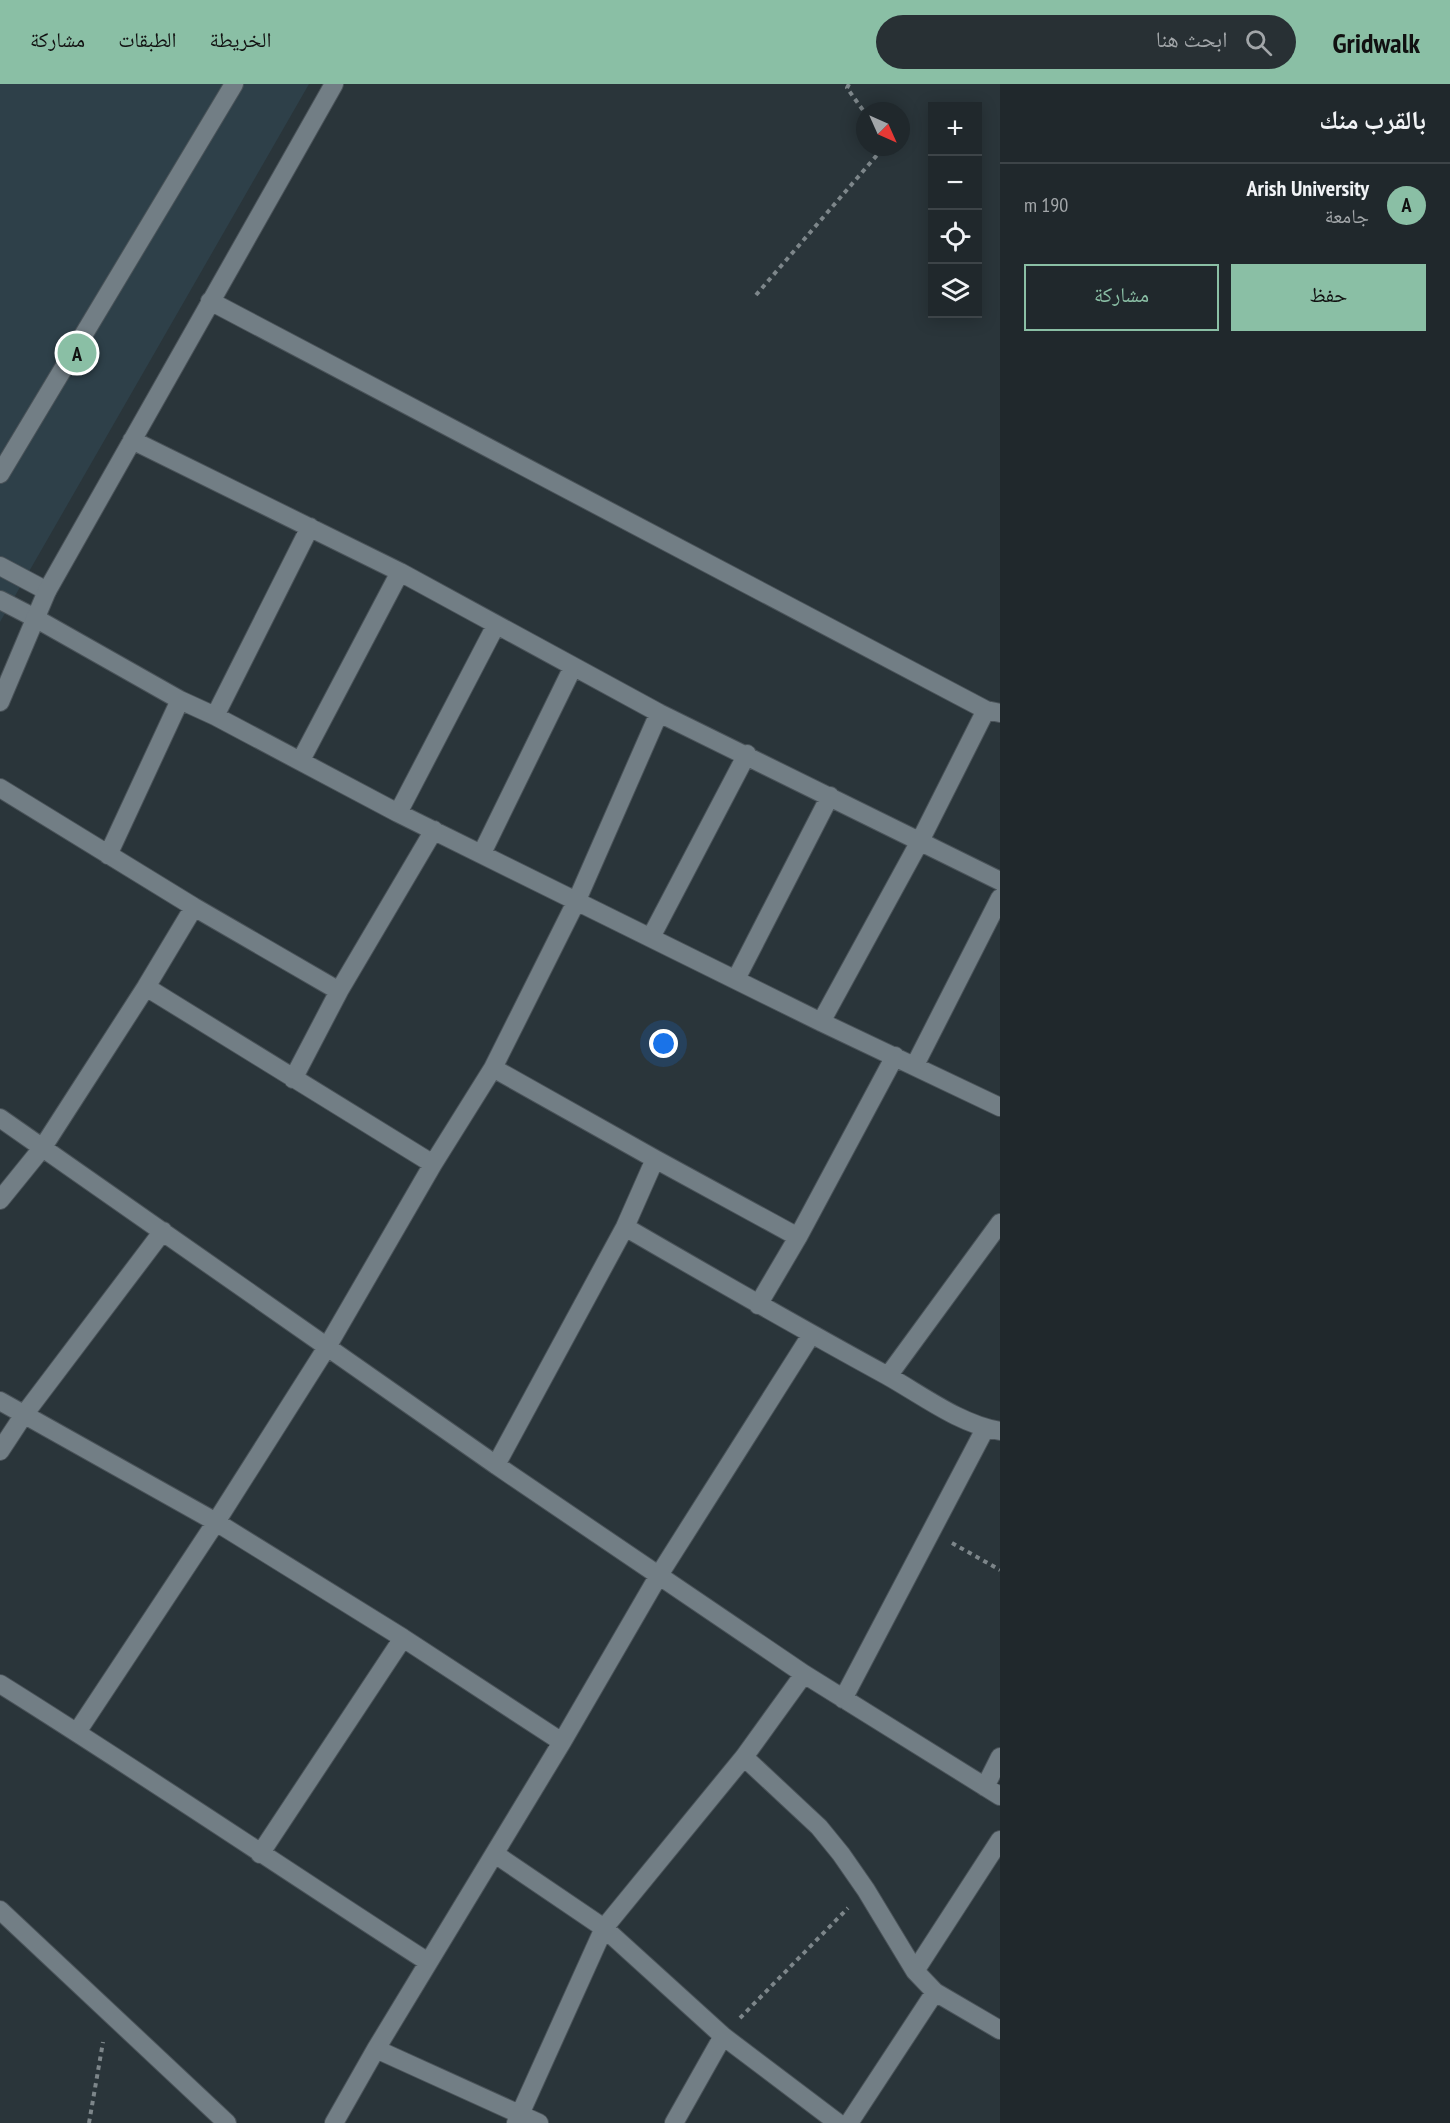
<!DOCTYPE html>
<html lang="ar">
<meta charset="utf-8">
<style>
:root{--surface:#20282c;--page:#283034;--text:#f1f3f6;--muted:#a2a6a9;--line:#3d4448;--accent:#8abfa5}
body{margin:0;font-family:"PT Sans Narrow","Noto Naskh Arabic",sans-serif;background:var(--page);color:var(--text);direction:rtl}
.controls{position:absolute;right:18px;top:18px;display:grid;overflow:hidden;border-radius:0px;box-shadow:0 3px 15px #0003}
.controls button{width:54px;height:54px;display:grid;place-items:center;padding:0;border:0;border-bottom:2px solid var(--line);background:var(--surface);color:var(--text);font:30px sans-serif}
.compass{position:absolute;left:856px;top:18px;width:54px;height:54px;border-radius:50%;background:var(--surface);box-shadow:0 3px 15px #0003;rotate:135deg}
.you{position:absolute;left:664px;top:960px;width:21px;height:21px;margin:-15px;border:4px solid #fff;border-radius:50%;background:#1a73e8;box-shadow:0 0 0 9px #1a73e833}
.badge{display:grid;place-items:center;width:39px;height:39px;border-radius:50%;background:var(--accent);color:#111;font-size:20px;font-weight:700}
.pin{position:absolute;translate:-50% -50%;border:3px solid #fff;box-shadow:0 2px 6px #0006}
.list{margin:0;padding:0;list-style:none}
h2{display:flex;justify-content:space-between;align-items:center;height:78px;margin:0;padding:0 24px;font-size:26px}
h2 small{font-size:20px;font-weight:400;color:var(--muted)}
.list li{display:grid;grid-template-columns:39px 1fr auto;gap:18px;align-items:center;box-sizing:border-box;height:84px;padding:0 24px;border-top:2px solid var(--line)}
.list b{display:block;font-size:22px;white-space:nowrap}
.list p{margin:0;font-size:20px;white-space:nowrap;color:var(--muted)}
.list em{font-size:20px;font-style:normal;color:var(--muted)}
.actions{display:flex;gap:12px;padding:18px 24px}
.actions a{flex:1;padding:14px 0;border:2px solid var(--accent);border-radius:0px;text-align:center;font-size:21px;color:var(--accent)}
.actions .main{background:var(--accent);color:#111}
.icon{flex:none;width:33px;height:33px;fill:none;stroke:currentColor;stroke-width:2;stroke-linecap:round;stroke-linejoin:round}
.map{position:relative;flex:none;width:1000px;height:2039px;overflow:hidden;direction:ltr}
header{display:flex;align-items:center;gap:36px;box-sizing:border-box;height:84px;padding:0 30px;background:var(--accent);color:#111}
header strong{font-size:28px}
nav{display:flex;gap:33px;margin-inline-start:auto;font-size:21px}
.search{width:420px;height:54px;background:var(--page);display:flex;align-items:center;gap:15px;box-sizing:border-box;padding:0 21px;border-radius:33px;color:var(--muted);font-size:22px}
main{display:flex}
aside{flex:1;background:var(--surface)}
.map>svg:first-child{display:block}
.built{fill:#2e4049}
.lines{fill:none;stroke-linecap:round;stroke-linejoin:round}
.lane-casing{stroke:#4a5359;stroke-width:20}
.street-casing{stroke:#4a5359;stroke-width:20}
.path{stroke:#7d868a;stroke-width:4;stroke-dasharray:4.5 4.5;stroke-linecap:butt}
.lane{stroke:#727e85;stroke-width:18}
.street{stroke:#727e85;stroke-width:18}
</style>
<header>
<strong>Gridwalk</strong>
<div class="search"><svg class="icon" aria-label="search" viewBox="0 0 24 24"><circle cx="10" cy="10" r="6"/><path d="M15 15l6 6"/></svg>ابحث هنا</div>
<nav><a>الخريطة</a><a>الطبقات</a><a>مشاركة</a></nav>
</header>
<main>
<aside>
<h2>بالقرب منك<small></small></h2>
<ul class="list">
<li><span class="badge">A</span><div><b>Arish University</b><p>جامعة</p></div><em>190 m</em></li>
</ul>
<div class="actions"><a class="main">حفظ</a><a>مشاركة</a></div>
</aside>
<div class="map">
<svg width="1000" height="2039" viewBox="0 0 1000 2039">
<rect width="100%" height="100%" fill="#2a353a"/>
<path class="built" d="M0,0H309L0,538Z"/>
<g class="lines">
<defs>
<path id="lane" d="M0,390L234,0
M0,482L47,507
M0,516L35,534"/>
<path id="street" d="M210,217L986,626L1000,629
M132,356L400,488L659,629L1000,797
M35,534L180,616L215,632L398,729L821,938L1000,1023
M0,618L47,507L334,0
M215,632L310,443
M301,676L400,488
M0,704L194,823L339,907
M398,729L496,541
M482,769L573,583
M108,771L180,616
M651,853L747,670
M736,895L830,712
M146,903L433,1080
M821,938L920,757L986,626
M915,981L1000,814
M493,984L655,1075L798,1153
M293,995L339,907L434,746
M0,1034L496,1381L804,1590L1000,1712
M0,1116L43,1063L146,903L194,823
M625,1143C711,1193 798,1243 886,1291C922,1311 959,1340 1000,1347
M758,1221L798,1153L895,972
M888,1292L1000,1139
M0,1317L216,1438L403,1554L562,1658
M0,1367L23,1332L163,1147
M496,1381L625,1143L655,1075
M0,1600C144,1690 285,1786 428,1878
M843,1615L985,1345
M77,1648L216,1438L327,1263L433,1080L493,984L577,816L659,629
M744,1673L819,1743L841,1770L866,1806L915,1887L935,1908L1000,1946
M985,1703L1000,1673
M260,1770L403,1554
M495,1770L604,1844L723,1952L838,2039
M0,1826L227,2039
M915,1887L1000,1756
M376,1965L539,2039
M334,2039L376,1965L562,1658L659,1491L811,1251
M516,2039L604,1844L744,1673L804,1590
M674,2039L723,1952
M849,2039L935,1908"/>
</defs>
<use href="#lane" class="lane-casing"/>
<use href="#street" class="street-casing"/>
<path class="path" d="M849,0L847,4L865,29
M756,211L884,63
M952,1459L1000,1486
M740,1934L848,1824
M89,2039L103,1958"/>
<use href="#lane" class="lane"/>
<use href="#street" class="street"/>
</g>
</svg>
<div class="controls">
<button>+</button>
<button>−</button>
<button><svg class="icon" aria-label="locate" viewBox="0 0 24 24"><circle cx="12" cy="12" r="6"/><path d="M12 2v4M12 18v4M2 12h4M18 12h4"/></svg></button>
<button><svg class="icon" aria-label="layers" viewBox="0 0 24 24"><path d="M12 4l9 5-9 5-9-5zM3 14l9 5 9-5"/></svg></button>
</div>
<svg class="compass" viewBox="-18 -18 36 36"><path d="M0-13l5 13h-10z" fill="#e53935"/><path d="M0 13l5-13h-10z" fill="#a2a6a9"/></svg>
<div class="you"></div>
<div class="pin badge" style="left:77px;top:269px">A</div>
</div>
</main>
